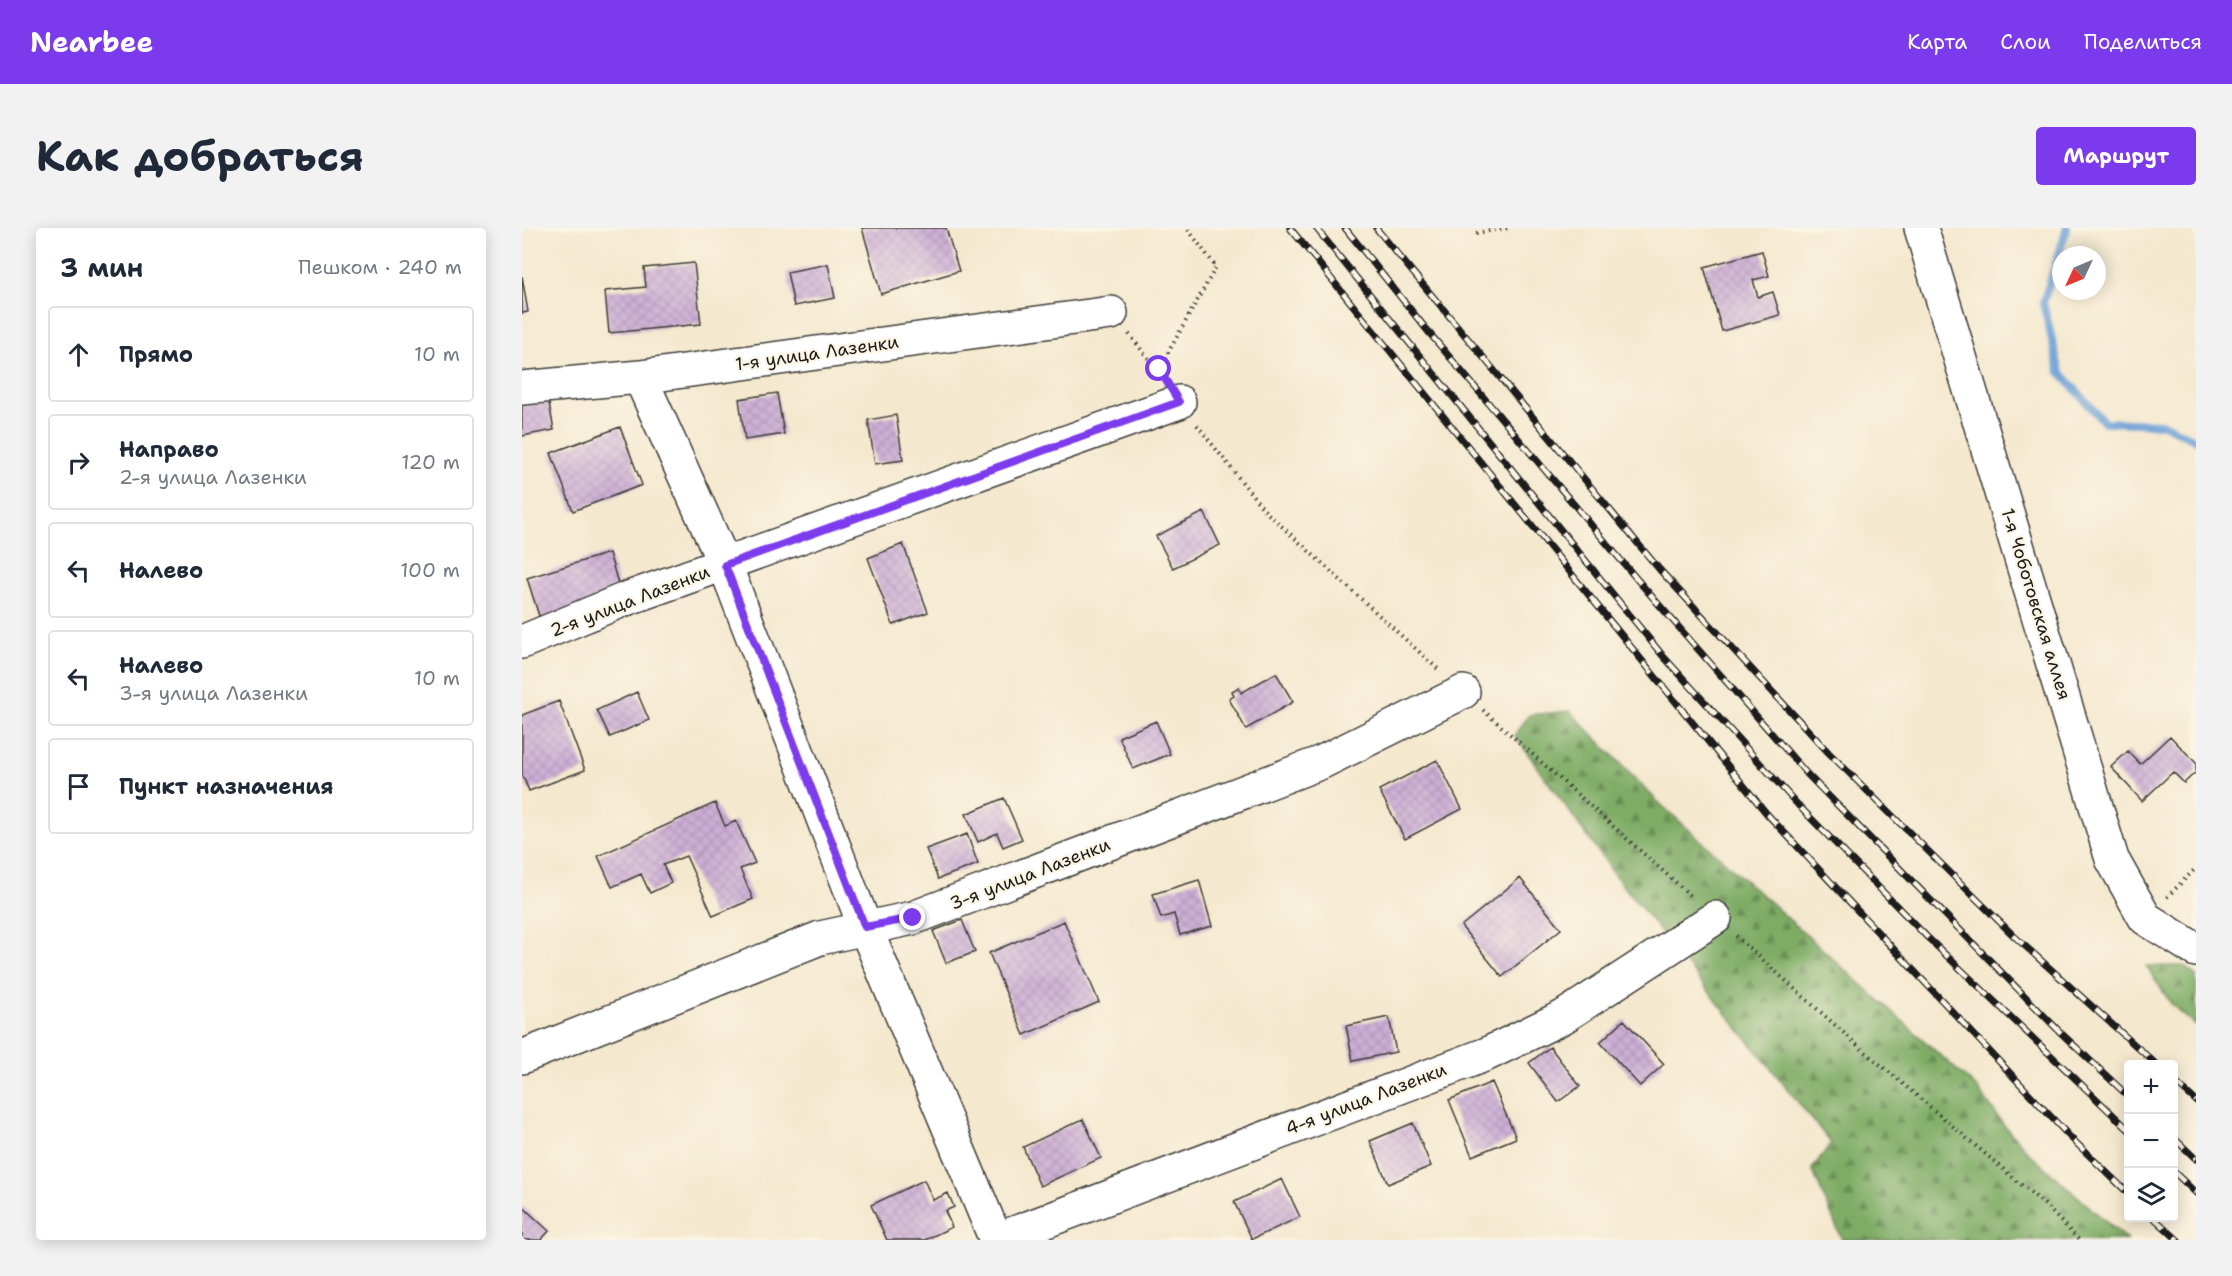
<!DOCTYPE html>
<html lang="ru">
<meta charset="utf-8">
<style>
:root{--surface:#fff;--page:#f2f2f3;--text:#1f2937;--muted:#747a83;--line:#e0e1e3;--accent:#7c3aed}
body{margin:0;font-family:"Shantell Sans",sans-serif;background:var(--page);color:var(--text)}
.controls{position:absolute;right:18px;bottom:18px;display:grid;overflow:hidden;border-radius:6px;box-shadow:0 3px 15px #0003}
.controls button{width:54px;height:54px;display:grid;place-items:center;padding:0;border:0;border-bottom:2px solid var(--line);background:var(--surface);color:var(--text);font:30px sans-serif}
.compass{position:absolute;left:1530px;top:18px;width:54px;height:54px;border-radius:50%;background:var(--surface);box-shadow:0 3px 15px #0003;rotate:226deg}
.stop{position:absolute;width:18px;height:18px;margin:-14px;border:4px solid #7c3aed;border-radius:50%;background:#fff}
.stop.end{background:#7c3aed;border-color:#fff;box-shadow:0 2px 6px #0008}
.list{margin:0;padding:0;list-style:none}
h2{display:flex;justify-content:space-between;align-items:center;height:78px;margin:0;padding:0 24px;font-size:26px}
h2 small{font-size:20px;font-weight:400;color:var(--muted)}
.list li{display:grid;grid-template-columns:39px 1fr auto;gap:18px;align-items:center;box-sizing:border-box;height:96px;margin:0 12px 12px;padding:0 12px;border:2px solid var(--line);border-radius:6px}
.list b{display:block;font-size:22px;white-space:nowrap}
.list p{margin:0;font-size:20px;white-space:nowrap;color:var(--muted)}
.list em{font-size:20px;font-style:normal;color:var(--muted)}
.icon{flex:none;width:33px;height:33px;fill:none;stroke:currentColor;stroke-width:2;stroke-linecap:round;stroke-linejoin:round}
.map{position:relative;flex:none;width:1674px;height:1012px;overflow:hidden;border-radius:6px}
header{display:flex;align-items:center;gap:36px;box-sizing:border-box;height:84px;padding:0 30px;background:var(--accent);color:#fff}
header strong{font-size:28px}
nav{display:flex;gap:33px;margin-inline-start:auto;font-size:21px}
.intro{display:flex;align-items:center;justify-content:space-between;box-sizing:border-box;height:144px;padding:0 36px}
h1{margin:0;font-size:42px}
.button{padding:15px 27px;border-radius:6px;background:var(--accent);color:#fff;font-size:21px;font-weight:700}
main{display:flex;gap:36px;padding:0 36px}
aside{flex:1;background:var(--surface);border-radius:6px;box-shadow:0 3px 15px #0003}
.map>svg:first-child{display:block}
.forest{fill:url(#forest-firs);stroke:#4d6440;stroke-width:1.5}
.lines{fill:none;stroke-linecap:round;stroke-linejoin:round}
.stream{stroke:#6b9fd7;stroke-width:8}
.building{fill:url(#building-cross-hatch)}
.minor-casing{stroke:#3c3b37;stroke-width:36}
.path{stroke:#3c3b37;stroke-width:4;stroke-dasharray:1.5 4.5;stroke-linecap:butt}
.minor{stroke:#fff;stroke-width:33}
.rail-casing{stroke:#1c1c1c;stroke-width:7}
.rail{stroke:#fcf5e5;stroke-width:4.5;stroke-dasharray:14;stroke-linecap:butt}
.route{stroke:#7c3aed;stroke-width:8}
.labels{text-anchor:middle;stroke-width:4.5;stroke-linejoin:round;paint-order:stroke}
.street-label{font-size:18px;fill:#1c1c1c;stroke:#fcf5e5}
</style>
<header>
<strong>Nearbee</strong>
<nav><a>Карта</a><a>Слои</a><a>Поделиться</a></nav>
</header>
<div class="intro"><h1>Как добраться</h1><a class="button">Маршрут</a></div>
<main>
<aside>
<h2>3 мин<small>Пешком · 240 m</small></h2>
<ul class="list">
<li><svg class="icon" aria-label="ahead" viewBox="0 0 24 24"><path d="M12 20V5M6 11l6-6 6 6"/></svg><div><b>Прямо</b></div><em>10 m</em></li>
<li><svg class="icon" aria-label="right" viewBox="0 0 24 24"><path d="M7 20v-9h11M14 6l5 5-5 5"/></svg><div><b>Направо</b><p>2-я улица Лазенки</p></div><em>120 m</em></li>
<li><svg class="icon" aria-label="left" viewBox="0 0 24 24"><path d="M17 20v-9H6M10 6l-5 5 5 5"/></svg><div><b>Налево</b></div><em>100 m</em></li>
<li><svg class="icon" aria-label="left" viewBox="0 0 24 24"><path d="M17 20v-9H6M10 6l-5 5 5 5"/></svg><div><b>Налево</b><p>3-я улица Лазенки</p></div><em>10 m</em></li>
<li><svg class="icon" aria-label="arrive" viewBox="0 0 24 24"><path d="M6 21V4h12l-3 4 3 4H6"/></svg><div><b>Пункт назначения</b></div></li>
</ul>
</aside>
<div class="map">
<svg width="1674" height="1012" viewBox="0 0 1674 1012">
<defs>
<pattern id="forest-firs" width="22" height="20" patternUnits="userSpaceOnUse" patternTransform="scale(1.5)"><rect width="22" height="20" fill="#7eac65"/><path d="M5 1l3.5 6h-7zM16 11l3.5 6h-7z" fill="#668b52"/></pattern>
<pattern id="building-cross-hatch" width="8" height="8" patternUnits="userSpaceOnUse" patternTransform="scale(1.5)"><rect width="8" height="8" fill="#cdafd6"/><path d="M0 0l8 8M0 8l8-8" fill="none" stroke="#af96b7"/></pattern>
</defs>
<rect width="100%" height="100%" fill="#fcf5e5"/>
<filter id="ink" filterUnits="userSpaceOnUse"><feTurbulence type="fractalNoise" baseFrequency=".0167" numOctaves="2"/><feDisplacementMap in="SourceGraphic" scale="12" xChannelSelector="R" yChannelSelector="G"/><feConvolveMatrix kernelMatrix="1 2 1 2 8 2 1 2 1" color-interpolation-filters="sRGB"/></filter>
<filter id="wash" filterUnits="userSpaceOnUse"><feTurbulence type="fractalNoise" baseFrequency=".008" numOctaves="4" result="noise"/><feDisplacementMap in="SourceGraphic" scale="24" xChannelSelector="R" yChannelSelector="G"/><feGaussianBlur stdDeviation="1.35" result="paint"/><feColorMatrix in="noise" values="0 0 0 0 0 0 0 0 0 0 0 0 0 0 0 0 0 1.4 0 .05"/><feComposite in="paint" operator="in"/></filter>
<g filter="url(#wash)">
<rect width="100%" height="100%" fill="#f4e8ce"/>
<path class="forest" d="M1048,483L1135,573L1456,861L1481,896L1509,927L1605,1012H1320L1290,941L1309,915L1096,651L993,508L1007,487Z
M1624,738H1662L1674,748V798L1650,777Z"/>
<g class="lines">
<path class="stream" d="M1545,0L1521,75L1538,144L1582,194L1641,196L1674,212"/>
</g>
<g id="blocks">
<path class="building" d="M340,0H424L437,43L359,66Z
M1240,23L1247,48L1231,52L1236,69L1251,64L1258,87L1200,103L1182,39Z
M172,35L179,96L87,105L83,63L124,59L122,40Z
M306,36L313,70L272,78L265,44Z
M0,48L6,84L0,85Z
M255,165L262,206L223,212L217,171Z
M26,170L32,202L0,208V175Z
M374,187L381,232L353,236L346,192Z
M98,199L120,257L51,283L29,225Z
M682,284L698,317L651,340L634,308Z
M381,316L406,384L371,397L346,330Z
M87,325L101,372L20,397L5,350Z
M754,445L771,474L724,501L707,471L712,468L710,463L717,459L719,465Z
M115,464L127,492L88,509L75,482Z
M37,473L63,542L7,563L0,546V487Z
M634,493L648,526L611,541L597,509Z
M1648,508L1674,535V544L1662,555L1651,544L1620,573L1589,539L1606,523L1618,536Z
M915,532L940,581L883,611L857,562Z
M482,570L500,611L481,619L475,605L456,614L444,586Z
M193,575L203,598L214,593L233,635L218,641L231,671L191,688L164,628L141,637L149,655L128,665L119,646L90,659L76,628Z
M445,606L456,636L416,651L404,621Z
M998,650L1039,701L980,749L939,698Z
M677,652L690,698L658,707L652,686L639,690L631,666Z
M440,692L453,724L424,735L411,703Z
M542,693L577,774L502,807L467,725Z
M867,789L874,824L831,833L824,798Z
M1102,792L1142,836L1118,858L1078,814Z
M1028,819L1058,858L1036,874L1007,835Z
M970,854L994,910L950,928L927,872Z
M561,891L579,930L518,958L501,919Z
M891,895L909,938L866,956L848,913Z
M760,951L778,989L730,1011L712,974Z
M402,952L411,972L426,965L432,979L423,983L430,999L403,1012H365L349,977Z
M0,978L27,1003L19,1012H0Z"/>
</g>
</g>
<g filter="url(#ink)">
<use href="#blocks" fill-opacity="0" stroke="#3c3b37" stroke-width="1.5"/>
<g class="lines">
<defs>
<path id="minor" d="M1399,0L1590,631L1623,690L1674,722
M118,149L203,337L343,699L474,1012
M0,160L118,149L589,85
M0,414L101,372L657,174
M0,829L298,710L391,690L800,534L941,464
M474,1012L965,826L1041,789L1193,690"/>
</defs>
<use href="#minor" class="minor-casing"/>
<path class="path" d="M954,5L987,0
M607,106L641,149
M637,141L694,39L665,0
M675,197L743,283L918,443
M961,482L1170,669
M1645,669L1674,640
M1214,708L1333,815L1522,976L1557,1012"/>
<use href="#minor" class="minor"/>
<defs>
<path id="rail" d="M768,0L1245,586L1547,908L1606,965
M794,0L1141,428L1276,577L1405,709L1606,901
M823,0L909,107L1119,356L1285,546L1539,805L1606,868
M854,0L1137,341L1307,525L1492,708L1634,836
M1652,853L1674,873
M1652,910L1674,931
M1652,944L1674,965
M1632,990L1656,1012"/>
</defs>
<use href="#rail" class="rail-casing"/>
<use href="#rail" class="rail"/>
</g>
</g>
<g class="lines" filter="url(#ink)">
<path class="route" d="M391,690L343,699L203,337L657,174L637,141"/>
</g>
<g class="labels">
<g class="street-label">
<text transform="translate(295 125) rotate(-8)" y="6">1-я улица Лазенки</text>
<text transform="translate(108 373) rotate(-21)" y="6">2-я улица Лазенки</text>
<text transform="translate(1514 376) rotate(73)" y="6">1-я Чоботовская аллея</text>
<text transform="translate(508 646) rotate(-21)" y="6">3-я улица Лазенки</text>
<text transform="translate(844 871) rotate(-21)" y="6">4-я улица Лазенки</text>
</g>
</g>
</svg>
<div class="controls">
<button>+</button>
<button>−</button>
<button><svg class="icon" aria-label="layers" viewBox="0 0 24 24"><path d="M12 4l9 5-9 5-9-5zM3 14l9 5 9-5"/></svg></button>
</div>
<svg class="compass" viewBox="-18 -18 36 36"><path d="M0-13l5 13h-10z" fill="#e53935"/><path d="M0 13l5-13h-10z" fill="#747a83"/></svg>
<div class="stop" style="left:637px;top:141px"></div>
<div class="stop end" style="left:391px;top:690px"></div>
</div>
</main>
